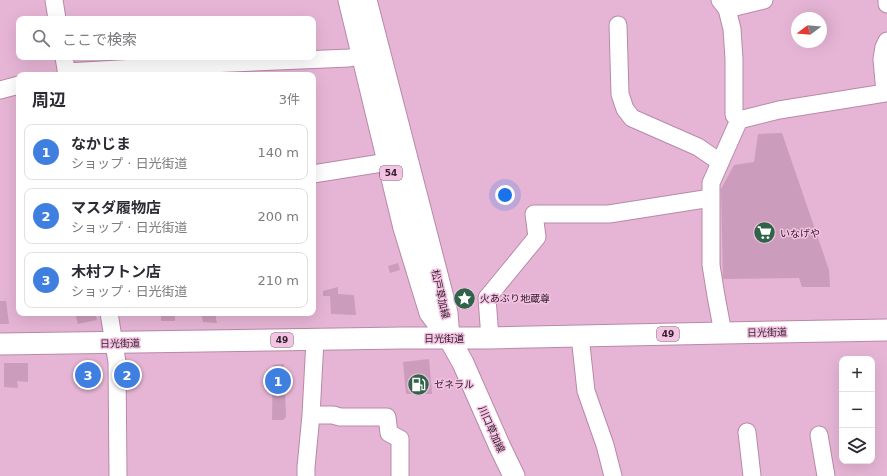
<!DOCTYPE html>
<html lang="ja">
<meta charset="utf-8">
<style>
:root{--surface:#fff;--page:#f7f7f7;--text:#2b2b33;--muted:#7c7c81;--line:#e1e1e2;--accent:#2f6449}
body{margin:0;font-family:"DejaVu Sans","Noto Sans JP",sans-serif;background:var(--page);color:var(--text)}
.controls{position:absolute;right:12px;bottom:12px;display:grid;overflow:hidden;border-radius:8px;box-shadow:0 4px 16px #0002}
.controls button{width:36px;height:36px;display:grid;place-items:center;padding:0;border:0;border-bottom:1px solid var(--line);background:var(--surface);color:var(--text);font:20px sans-serif}
.compass{position:absolute;left:791px;top:12px;width:36px;height:36px;border-radius:50%;background:var(--surface);box-shadow:0 4px 16px #0002;rotate:254deg}
.you{position:absolute;left:505px;top:195px;width:14px;height:14px;margin:-10px;border:3px solid #fff;border-radius:50%;background:#1a73e8;box-shadow:0 0 0 6px #1a73e833}
.badge{display:grid;place-items:center;width:26px;height:26px;border-radius:50%;background:var(--accent);color:#fff;font-size:13px;font-weight:700}
.pin{position:absolute;translate:-50% -50%;border:2px solid #fff;box-shadow:0 1px 4px #0006}
.list{margin:0;padding:0;list-style:none}
h2{display:flex;justify-content:space-between;align-items:center;height:52px;margin:0;padding:0 16px;font-size:17px}
h2 small{font-size:13px;font-weight:400;color:var(--muted)}
.list li{display:grid;grid-template-columns:26px 1fr auto;gap:12px;align-items:center;box-sizing:border-box;height:56px;margin:0 8px 8px;padding:0 8px;border:1px solid var(--line);border-radius:8px}
.list b{display:block;font-size:15px;white-space:nowrap}
.list p{margin:0;font-size:13px;white-space:nowrap;color:var(--muted)}
.list em{font-size:13px;font-style:normal;color:var(--muted)}
.icon{flex:none;width:22px;height:22px;fill:none;stroke:currentColor;stroke-width:2;stroke-linecap:round;stroke-linejoin:round}
.map{position:relative;flex:none;width:887px;height:476px;overflow:hidden}
.search{position:absolute;background:var(--surface);box-shadow:0 4px 16px #0002;left:16px;top:16px;width:300px;height:44px;display:flex;align-items:center;gap:10px;box-sizing:border-box;padding:0 14px;border-radius:8px;color:var(--muted);font-size:15px}
.panel{position:absolute;background:var(--surface);box-shadow:0 4px 16px #0002;left:16px;top:72px;width:300px;height:244px;border-radius:8px}
.map>svg:first-child{display:block}
.building{fill:#cb9cbb}
.lines{fill:none;stroke-linecap:round;stroke-linejoin:round}
.minor-casing{stroke:#b889a8;stroke-width:19}
.major-casing{stroke:#b889a8;stroke-width:23}
.minor{stroke:#fff;stroke-width:17}
.major{stroke:#fff;stroke-width:21}
.labels{text-anchor:middle;stroke-width:3;stroke-linejoin:round;paint-order:stroke}
.shield{fill:#f4c2e2;stroke:#6c5163;stroke-width:1}
.shield-label{font-size:9px;font-weight:bold;fill:#32202c}
.poi-label{font-size:10px;fill:#32202c;stroke:#f4c2e2;text-anchor:start}
.street-label{font-size:10px;fill:#32202c;stroke:#f4c2e2}
</style>
<div class="map">
<svg width="887" height="476" viewBox="0 0 887 476">
<rect width="100%" height="100%" fill="#e6b5d5"/>
<path class="building" d="M782,133L829,270L830,287H802L799,278L723,279L721,189L734,165L754,162L758,134Z
M398,263L400,270L390,273L388,266Z
M338,287V294L354,295L356,315L331,314L330,296H323V291Z
M0,301H6L9,324H0Z
M75,313H95L97,320L78,324Z
M161,313H175V321H161Z
M201,313H215L217,323L203,322Z
M429,359L432,394H406L403,362Z
M4,363H28V382L17,381L18,388L4,387Z
M123,363H133V384H123Z
M284,364L286,417L283,420H272L273,365Z
M97,365V385L81,384V366Z"/>
<g class="lines">
<defs>
<path id="minor" d="M54,0L57,19
M720,0L727,9L732,29L734,59V115L739,120
M887,0V4
M727,9L764,0
M618,25L620,94L625,109L632,118L698,147L720,162
M64,57L67,75
M66,72L208,64L349,58L363,55
M0,90L19,85
M739,120L779,110L885,93L882,59L884,47L887,41
M313,174L388,162
M109,313L117,362L118,476
M723,333L716,296L711,265V183L739,120
M580,336L586,391L605,445L613,476
M490,338L487,298L537,237L534,214H609L711,198
M311,415H333L340,417H387L389,433L400,439V476
M747,432L752,476
M819,435L826,476
M306,476V467L311,415L315,340"/>
<path id="major" d="M349,0L404,228L430,313L449,338L463,363L500,447L514,476
M366,0L447,313L449,338
M0,344L403,338H490L723,333L887,330"/>
</defs>
<use href="#minor" class="minor-casing"/>
<use href="#major" class="major-casing"/>
<use href="#minor" class="minor"/>
<use href="#major" class="major"/>
</g>
<defs>
<symbol id="supermarket-disc" viewBox="-11 -11 22 22"><circle r="9.5" fill="#2f6449" stroke="#f4c2e2"/><path d="M-6-5.5h2.5l.6 2H6L4.5 2H-2.5L-4.4-4H-6ZM-1.5 3.2a1.3 1.3 0 1 0 .1 0ZM3 3.2a1.3 1.3 0 1 0 .1 0Z" fill="#fff"/></symbol>
<symbol id="sight-disc" viewBox="-11 -11 22 22"><circle r="9.5" fill="#2f6449" stroke="#f4c2e2"/><path d="M0-6L1.8-2.2L6-1.7L2.9 1.2L3.7 5.4L0 3.3L-3.7 5.4L-2.9 1.2L-6-1.7L-1.8-2.2Z" fill="#fff"/></symbol>
<symbol id="fuel-disc" viewBox="-11 -11 22 22"><circle r="9.5" fill="#2f6449" stroke="#f4c2e2"/><path d="M-5.5-6h7V0h2V4h1.3V-2.5L3-4.5l.8-.8L6-3V5H2.5V1h-1V6h-7ZM-4.2-4.7v3.2H.2V-4.7Z" fill="#fff"/></symbol>
</defs>
<g fill-rule="evenodd">
<use href="#supermarket-disc" x="752" y="220" width="25" height="25"/>
<use href="#sight-disc" x="452" y="286" width="25" height="25"/>
<use href="#fuel-disc" x="406" y="372" width="25" height="25"/>
</g>
<g class="labels">
<g class="shield">
<rect x="380" y="166" width="22" height="14" rx="3"/>
<rect x="657" y="327" width="22" height="14" rx="3"/>
<rect x="271" y="333" width="22" height="14" rx="3"/>
</g>
<g class="shield-label">
<text x="391" y="176">54</text>
<text x="668" y="337">49</text>
<text x="282" y="343">49</text>
</g>
<g class="poi-label">
<text x="780" y="237">いなげや</text>
<text x="480" y="302">火あぶり地蔵尊</text>
<text x="434" y="388">ゼネラル</text>
</g>
<g class="street-label">
<text transform="translate(441 294) rotate(77)" y="4">松戸草加線</text>
<text transform="translate(767 332) rotate(-1)" y="4">日光街道</text>
<text x="444" y="342">日光街道</text>
<text transform="translate(120 343) rotate(-1)" y="4">日光街道</text>
<text transform="translate(492 429) rotate(66)" y="4">川口草加線</text>
</g>
</g>
</svg>
<div class="controls">
<button>+</button>
<button>−</button>
<button><svg class="icon" aria-label="layers" viewBox="0 0 24 24"><path d="M12 4l9 5-9 5-9-5zM3 14l9 5 9-5"/></svg></button>
</div>
<svg class="compass" viewBox="-18 -18 36 36"><path d="M0-13l5 13h-10z" fill="#e53935"/><path d="M0 13l5-13h-10z" fill="#7c7c81"/></svg>
<div class="you"></div>
<div class="pin badge" style="left:278px;top:381px;background:#3f7fe0">1</div>
<div class="pin badge" style="left:127px;top:375px;background:#3f7fe0">2</div>
<div class="pin badge" style="left:88px;top:375px;background:#3f7fe0">3</div>
<div class="search"><svg class="icon" aria-label="search" viewBox="0 0 24 24"><circle cx="10" cy="10" r="6"/><path d="M15 15l6 6"/></svg>ここで検索</div>
<section class="panel">
<h2>周辺<small>3件</small></h2>
<ul class="list">
<li><span class="badge" style="background:#3f7fe0">1</span><div><b>なかじま</b><p>ショップ · 日光街道</p></div><em>140 m</em></li>
<li><span class="badge" style="background:#3f7fe0">2</span><div><b>マスダ履物店</b><p>ショップ · 日光街道</p></div><em>200 m</em></li>
<li><span class="badge" style="background:#3f7fe0">3</span><div><b>木村フトン店</b><p>ショップ · 日光街道</p></div><em>210 m</em></li>
</ul>
</section>
</div>
